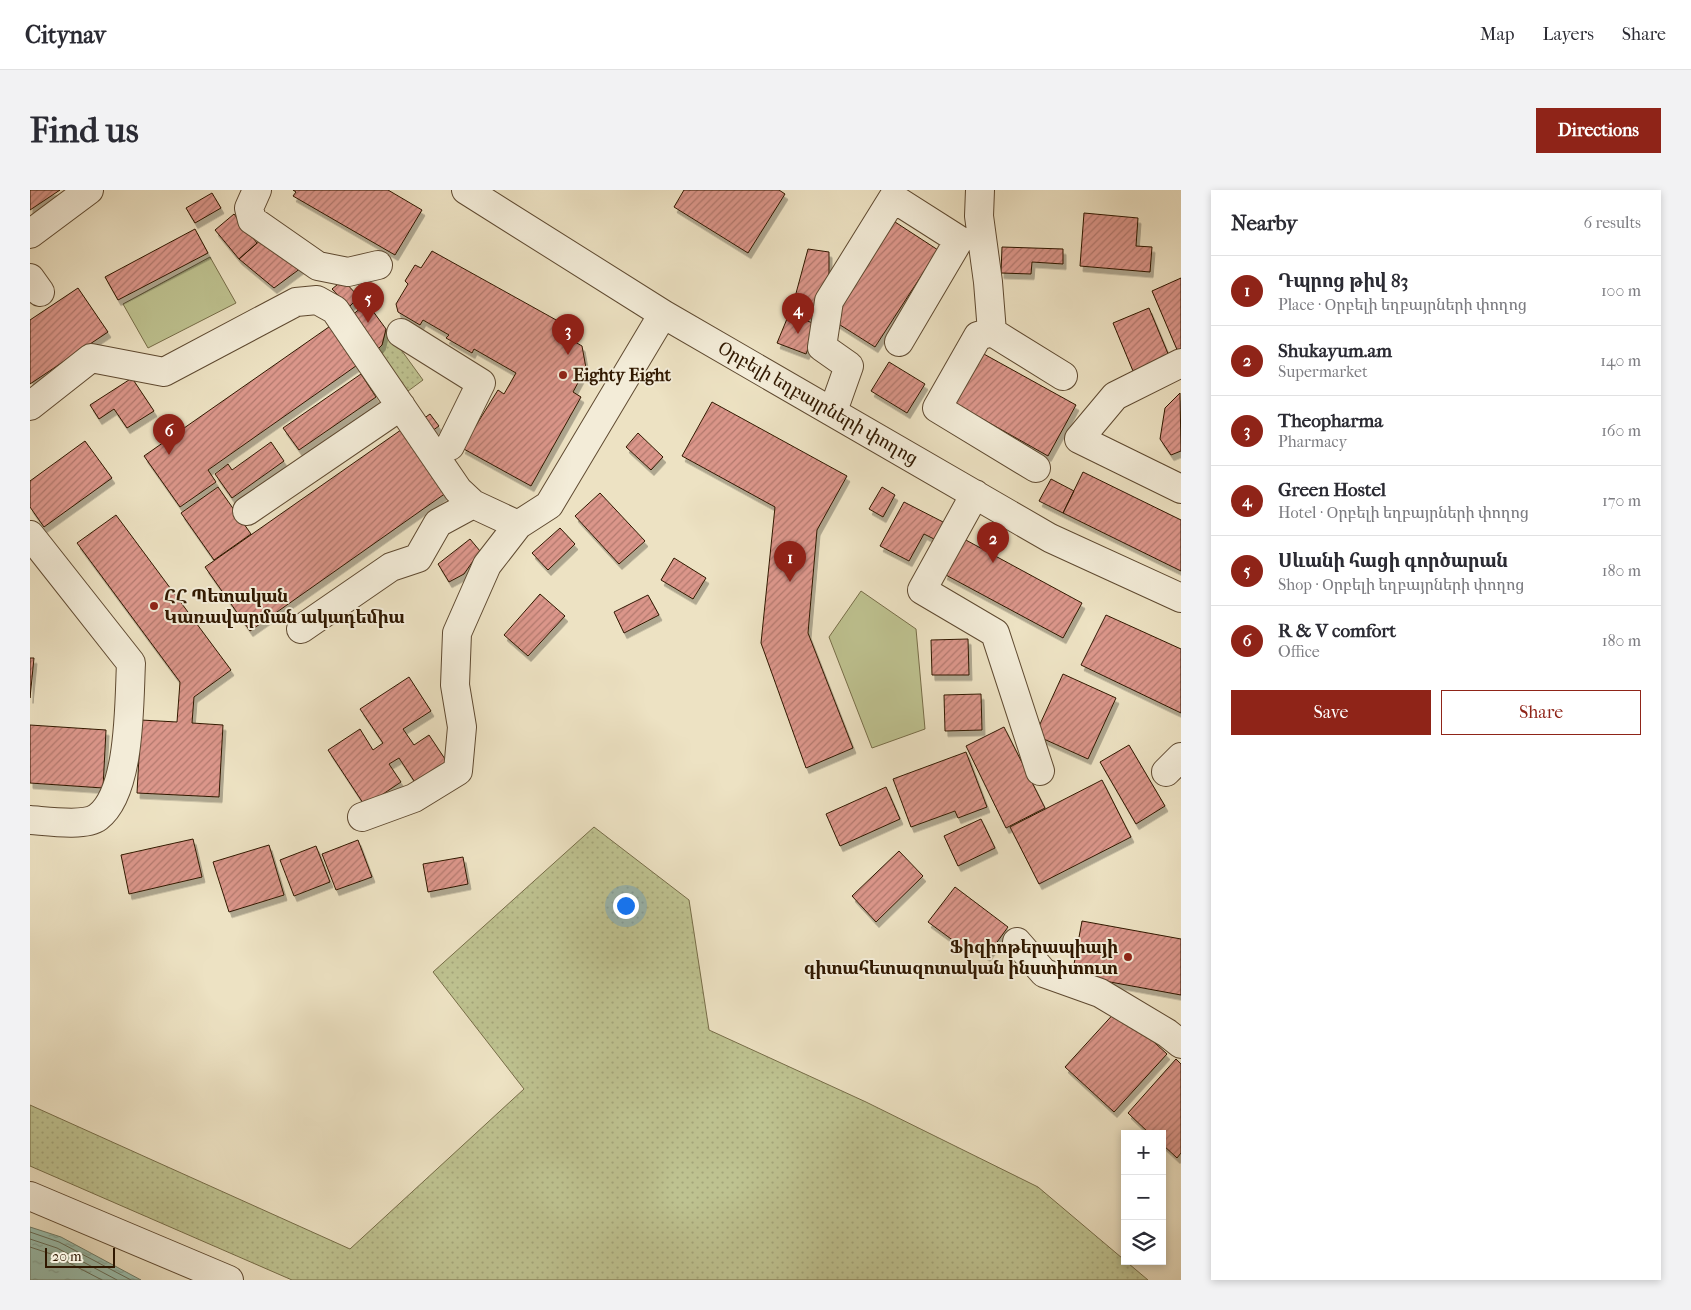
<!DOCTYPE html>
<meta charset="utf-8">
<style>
:root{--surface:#fff;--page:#f2f2f3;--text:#2b2b33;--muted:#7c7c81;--line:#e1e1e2;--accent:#8f2418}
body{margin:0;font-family:"IM FELL French Canon","Noto Serif Armenian",serif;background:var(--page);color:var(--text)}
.controls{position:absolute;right:15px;bottom:15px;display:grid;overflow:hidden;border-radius:0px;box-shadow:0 2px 8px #0003}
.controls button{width:45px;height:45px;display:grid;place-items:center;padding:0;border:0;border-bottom:1px solid var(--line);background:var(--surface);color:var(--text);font:25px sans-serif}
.scale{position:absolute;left:15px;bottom:12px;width:70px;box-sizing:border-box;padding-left:5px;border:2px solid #301800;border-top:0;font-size:14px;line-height:18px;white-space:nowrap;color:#301800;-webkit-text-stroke:4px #f3ecd8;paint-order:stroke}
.you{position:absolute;left:595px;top:715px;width:18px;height:18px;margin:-12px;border:4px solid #fff;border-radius:50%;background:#1a73e8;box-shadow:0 0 0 8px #1a73e833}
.badge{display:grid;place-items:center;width:32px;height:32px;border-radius:50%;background:var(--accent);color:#fff;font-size:16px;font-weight:700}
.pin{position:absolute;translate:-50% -41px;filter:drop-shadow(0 1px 2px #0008)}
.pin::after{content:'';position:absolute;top:26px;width:18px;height:15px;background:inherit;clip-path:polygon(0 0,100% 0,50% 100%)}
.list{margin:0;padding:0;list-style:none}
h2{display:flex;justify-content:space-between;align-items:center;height:65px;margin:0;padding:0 20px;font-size:21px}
h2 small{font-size:16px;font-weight:400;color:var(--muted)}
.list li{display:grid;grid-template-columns:32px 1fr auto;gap:15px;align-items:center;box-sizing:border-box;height:70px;padding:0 20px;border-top:1px solid var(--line)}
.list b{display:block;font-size:19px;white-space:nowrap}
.list p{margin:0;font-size:16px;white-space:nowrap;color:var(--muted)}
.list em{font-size:16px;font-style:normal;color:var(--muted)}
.actions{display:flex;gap:10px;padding:15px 20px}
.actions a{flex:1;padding:11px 0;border:1px solid var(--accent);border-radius:0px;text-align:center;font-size:18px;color:var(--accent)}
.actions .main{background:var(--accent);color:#fff}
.icon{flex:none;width:28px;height:28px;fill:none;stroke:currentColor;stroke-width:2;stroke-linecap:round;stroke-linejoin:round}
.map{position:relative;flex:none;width:1151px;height:1090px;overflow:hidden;border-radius:0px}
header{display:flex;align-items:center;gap:30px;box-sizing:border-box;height:70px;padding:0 25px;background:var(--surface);border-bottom:1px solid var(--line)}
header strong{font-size:24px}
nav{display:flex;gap:28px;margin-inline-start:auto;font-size:18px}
.intro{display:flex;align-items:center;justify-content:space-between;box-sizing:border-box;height:120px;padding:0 30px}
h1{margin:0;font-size:35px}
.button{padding:12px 22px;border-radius:0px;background:var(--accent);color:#fff;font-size:18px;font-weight:700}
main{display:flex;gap:30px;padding:0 30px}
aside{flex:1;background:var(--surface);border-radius:0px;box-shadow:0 2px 8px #0003}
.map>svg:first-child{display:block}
.grass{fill:url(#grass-dots);stroke:#776d48}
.pitch{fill:#bec290;stroke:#776d48}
.water{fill:url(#water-ripples);stroke:#707c68}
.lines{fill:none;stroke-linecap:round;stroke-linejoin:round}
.shore{stroke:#656c57;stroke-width:1}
.building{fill:url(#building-hatch);stroke:#301800;filter:url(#shadow)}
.minor-casing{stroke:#5f4a31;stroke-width:30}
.minor{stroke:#f3ecd8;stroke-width:28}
.poi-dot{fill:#8f2418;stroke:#f3ecd8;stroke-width:2}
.labels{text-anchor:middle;stroke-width:4;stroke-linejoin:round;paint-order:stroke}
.poi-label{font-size:18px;font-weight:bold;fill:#301800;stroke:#f3ecd8;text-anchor:start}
.street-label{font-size:18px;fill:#301800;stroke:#f3ecd8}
</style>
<header>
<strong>Citynav</strong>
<nav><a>Map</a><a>Layers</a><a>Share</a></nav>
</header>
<div class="intro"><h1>Find us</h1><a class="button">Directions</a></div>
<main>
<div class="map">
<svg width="1151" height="1090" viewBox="0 0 1151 1090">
<defs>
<pattern id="grass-dots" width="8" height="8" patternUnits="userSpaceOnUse" patternTransform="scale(1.25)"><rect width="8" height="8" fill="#bec290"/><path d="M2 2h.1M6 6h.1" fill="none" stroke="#a4a67a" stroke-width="1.8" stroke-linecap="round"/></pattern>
<pattern id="water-ripples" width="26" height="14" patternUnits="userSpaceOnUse" patternTransform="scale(1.25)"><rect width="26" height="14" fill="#9abfae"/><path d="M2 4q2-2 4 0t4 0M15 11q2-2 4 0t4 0" fill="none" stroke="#85a394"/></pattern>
<pattern id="building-hatch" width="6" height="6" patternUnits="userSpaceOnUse" patternTransform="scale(1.25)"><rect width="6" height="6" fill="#db968a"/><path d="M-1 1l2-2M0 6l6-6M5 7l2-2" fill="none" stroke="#b2796e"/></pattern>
<filter id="shadow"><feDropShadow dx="3" dy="5.5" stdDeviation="0" flood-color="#0004"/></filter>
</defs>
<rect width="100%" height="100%" fill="#ede2c3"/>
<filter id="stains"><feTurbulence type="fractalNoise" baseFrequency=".004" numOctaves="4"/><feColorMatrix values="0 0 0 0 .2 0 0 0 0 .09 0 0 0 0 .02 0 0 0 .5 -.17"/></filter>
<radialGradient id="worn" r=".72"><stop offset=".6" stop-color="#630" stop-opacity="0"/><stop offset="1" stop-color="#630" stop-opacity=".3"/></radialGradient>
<path class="grass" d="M356,139L393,190L374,204L346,161L352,155Z
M564,637L659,710L679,840L836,912L1008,997L1118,1090H262L0,976V915L320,1059L494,899L403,782Z"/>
<path class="pitch" d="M180,67L206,113L118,158L93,114Z
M831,401L886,439L895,539L842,558L799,447Z"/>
<path class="water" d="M0,1037L31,1047L111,1090H0Z"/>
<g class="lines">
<path class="shore" d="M0,1042L29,1052L101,1090
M0,1049L27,1058L87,1090
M0,1057L24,1065L72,1090"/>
</g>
<path class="building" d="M0,0H30L0,20Z
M263,0H358L392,20L365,65L263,6L266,2Z
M654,0H749L755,4L718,63L644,17Z
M182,3L191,18L165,33L156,18Z
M1054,23L1108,28L1106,56L1122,57L1120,82L1050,76Z
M204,24L227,53L209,69L185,40Z
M862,30L908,60L845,157L799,128Z
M165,39L178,63L88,110L75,87Z
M232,49L271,78L244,98L209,69Z
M972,57L1033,59V74L1002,72L1001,84L971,83Z
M778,59L799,62V83L788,129L762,118Z
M402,61L537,136L540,149L552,156L556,178L543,202L551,207L501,296L432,258L468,200L474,204L486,183L444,159L442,163L416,148L419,145L393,130L390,135L368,122L366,114L378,94L375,91L385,75L391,78Z
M1151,88V160L1148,162L1122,101Z
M313,90L329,107L319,117L302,99Z
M48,98L78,142L0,194V130Z
M337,113L356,139L352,155L346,161L321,126Z
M1119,118L1139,166L1103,181L1083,133Z
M759,124L788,135L776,164L747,153Z
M306,132L333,171L178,280L186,292L150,317L114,266Z
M952,163L1046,215L1018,266L924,213Z
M859,172L895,194L877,223L841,201Z
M331,184L346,207L269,260L253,238Z
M102,188L124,221L97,238L84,219L69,229L60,215Z
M1150,203L1151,261L1141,265L1130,249L1135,218Z
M682,212L817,286L787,340L778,443L823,558L776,578L731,453L745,317L652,266Z
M400,224L409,236L402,241L393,229Z
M378,235L423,298L220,441L175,377Z
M608,243L633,267L621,280L596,257Z
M55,251L82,288L14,337L0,317V291Z
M241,252L254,271L202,308L185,284L198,274L202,280Z
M1053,282L1151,330V381L1033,323Z
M1021,289L1044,301L1033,323L1009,311Z
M188,297L221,344L184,370L151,323Z
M852,297L865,305L853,327L839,319Z
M570,303L615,351L589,374L545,326Z
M874,312L915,333L906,350L894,344L879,371L850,356Z
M86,325L201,480L164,507L162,533L193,535L189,607L107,603L111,530L147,532L150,492L47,353Z
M530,338L545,354L518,380L502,363Z
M440,349L450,361L434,384L419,392L408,374Z
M934,349L1052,413L1033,448L914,384Z
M644,368L676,388L663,409L631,390Z
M510,404L535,426L498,466L474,445Z
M618,405L629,425L594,443L584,422Z
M1076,425L1151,459V523L1051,475Z
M938,449L939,485H902L901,450Z
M0,468H4L0,508Z
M1033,484L1086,508L1058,569L1005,545Z
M379,487L401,521L373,539L384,555L399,545L421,578L390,600L369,568L359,574L371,592L335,616L298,560L330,539L343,560L353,553L330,519Z
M951,504L952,540L915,541L914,505Z
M0,535L76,540L73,598L0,593Z
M974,537L1015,618L976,638L936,556Z
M1099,555L1135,616L1106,634L1070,572Z
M936,562L957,617L928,628L925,621L881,637L863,589Z
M1072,590L1101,647L1009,694L980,637Z
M856,597L870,629L810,656L796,624Z
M951,629L965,658L928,676L914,646Z
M163,649L172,687L99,704L91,665Z
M328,650L342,687L306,700L292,664Z
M239,655L254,705L199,722L183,672Z
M286,656L300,692L264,706L250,670Z
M869,661L893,686L846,732L822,706Z
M433,667L438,694L398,702L393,674Z
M925,697L978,737L957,766L936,751L932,757L898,732Z
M1052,731L1151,749V805L1042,785Z
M1088,819L1137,864L1084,922L1035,877Z
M1146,869L1151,874V963L1147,968L1132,954V944H1120L1098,923Z"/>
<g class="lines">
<defs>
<path id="minor" d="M227,0L219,18L222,30L288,76L318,82L348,75
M436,0L633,124L1020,348L1151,408
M950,0L949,26L958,92L962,142L1033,186
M0,44L59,0
M0,88L10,102
M962,142L948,146L907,218L1006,278
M371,143L451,193L420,256
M1151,173L1085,206L1049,249L1151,299
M0,216L61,168L134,182L266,112L287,110L305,120L428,300L443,314L488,335
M803,221L819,176L792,157L799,111L863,8L929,50L869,152
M945,304L892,400L965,443L1010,581
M217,321L371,216
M0,345L101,473C99,512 101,602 68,627C55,637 16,631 0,630
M271,439L361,377L388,368L408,333L443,314
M1136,582L1151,567
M332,627L384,608L428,581L432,537L425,495L427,443L457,375L488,335L519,315L633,124
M987,752L1014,783L1070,803L1137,843L1151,854
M0,1006L199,1090"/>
</defs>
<use href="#minor" class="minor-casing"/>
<use href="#minor" class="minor"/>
</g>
<g class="poi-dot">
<circle cx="533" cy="185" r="5"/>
<circle cx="124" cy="416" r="5"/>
<circle cx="1098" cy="767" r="5"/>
</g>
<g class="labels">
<g class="poi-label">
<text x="543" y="191">Eighty Eight</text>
<text x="134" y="412">ՀՀ Պետական<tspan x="134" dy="21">Կառավարման ակադեմիա</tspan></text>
<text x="1088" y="763" text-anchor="end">Ֆիզիոթերապիայի<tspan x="1088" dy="21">գիտահետազոտական ինստիտուտ</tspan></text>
</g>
<g class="street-label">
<text transform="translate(788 213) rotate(30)" y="6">Օրբելի եղբայրների փողոց</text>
</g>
</g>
<rect width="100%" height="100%" filter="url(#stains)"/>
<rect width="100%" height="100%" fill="url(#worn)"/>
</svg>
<div class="controls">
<button>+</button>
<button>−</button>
<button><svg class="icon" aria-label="layers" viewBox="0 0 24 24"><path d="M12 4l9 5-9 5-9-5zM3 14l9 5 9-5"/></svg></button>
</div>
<div class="scale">20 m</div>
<div class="you"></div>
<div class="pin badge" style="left:760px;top:392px">1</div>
<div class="pin badge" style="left:963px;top:373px">2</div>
<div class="pin badge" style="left:538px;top:165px">3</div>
<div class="pin badge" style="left:768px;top:144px">4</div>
<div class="pin badge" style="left:338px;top:133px">5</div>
<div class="pin badge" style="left:139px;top:265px">6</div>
</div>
<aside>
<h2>Nearby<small>6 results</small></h2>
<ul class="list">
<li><span class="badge">1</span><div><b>Դպրոց թիվ 83</b><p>Place · Օրբելի եղբայրների փողոց</p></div><em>100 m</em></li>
<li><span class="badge">2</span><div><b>Shukayum.am</b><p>Supermarket</p></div><em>140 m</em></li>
<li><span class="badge">3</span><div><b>Theopharma</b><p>Pharmacy</p></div><em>160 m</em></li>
<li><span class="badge">4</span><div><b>Green Hostel</b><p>Hotel · Օրբելի եղբայրների փողոց</p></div><em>170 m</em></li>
<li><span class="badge">5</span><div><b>Սևանի հացի գործարան</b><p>Shop · Օրբելի եղբայրների փողոց</p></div><em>180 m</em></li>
<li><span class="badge">6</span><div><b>R &amp; V comfort</b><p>Office</p></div><em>180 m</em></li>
</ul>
<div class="actions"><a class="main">Save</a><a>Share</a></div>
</aside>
</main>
